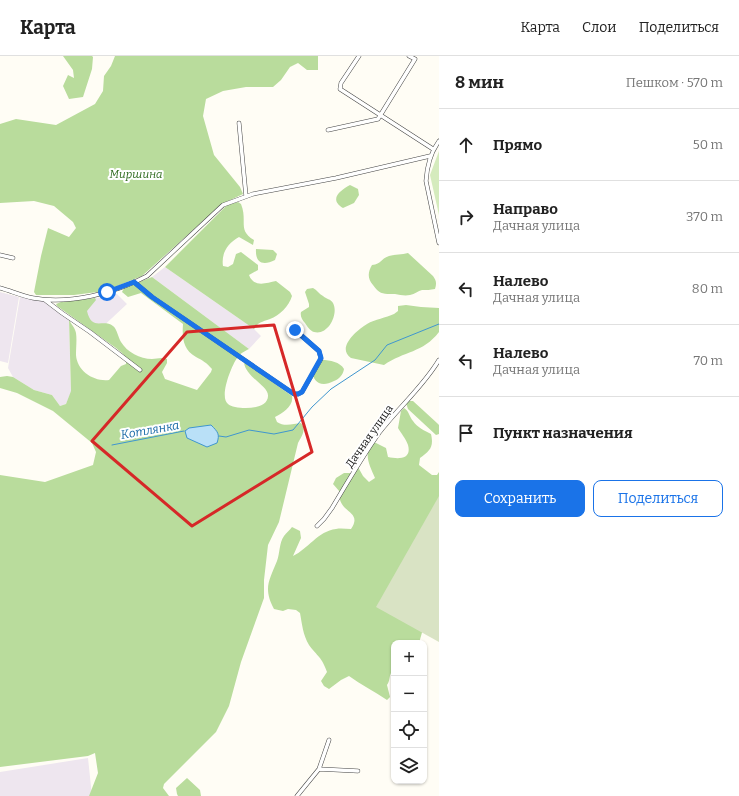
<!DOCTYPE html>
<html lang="ru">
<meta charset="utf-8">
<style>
:root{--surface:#fff;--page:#f6f6f6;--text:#222;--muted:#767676;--line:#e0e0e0;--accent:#1a73e8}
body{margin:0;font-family:Bitter,serif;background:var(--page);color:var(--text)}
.controls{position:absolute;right:12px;bottom:12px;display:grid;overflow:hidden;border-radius:8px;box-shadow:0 1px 3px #0004}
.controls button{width:36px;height:36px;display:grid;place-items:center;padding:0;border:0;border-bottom:1px solid var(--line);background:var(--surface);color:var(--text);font:20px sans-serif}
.stop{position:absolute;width:12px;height:12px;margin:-9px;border:3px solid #1a73e8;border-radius:50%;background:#fff}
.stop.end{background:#1a73e8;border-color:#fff;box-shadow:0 1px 4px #0008}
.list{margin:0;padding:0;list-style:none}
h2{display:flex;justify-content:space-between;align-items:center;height:52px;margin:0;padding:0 16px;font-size:17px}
h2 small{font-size:13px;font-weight:400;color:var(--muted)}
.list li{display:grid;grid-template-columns:26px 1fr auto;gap:12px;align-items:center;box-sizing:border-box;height:72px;padding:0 16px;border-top:1px solid var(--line)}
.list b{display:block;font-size:15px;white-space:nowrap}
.list p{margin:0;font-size:13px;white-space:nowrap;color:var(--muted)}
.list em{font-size:13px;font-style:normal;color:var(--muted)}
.actions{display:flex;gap:8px;padding:12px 16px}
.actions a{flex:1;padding:9px 0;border:1px solid var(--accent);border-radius:8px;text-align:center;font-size:14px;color:var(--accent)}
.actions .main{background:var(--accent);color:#fff}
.icon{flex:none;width:22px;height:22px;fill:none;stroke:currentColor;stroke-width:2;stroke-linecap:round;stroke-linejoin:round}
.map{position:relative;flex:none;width:439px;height:740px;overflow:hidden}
header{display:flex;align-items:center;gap:24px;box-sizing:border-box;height:56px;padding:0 20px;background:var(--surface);border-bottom:1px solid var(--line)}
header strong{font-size:19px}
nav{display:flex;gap:22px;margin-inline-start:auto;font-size:14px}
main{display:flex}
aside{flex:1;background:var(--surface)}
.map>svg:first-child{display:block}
.industrial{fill:#eee6ef}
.green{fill:#d5ebbd}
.forest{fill:#b9dc9c}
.cemetery{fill:#d9e3c4}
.water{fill:#b9e0f7;stroke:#3f96cf}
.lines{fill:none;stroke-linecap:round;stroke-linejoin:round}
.stream{stroke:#3f96cf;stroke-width:1}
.minor-casing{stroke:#444;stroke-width:4.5}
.minor{stroke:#fff;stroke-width:3.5}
.route{stroke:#1a73e8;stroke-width:5}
.marked{fill:none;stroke:#d62828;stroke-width:3;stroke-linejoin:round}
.labels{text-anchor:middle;stroke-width:4;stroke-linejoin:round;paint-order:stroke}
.park-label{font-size:11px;font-style:italic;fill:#2f6b1f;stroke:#fff}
.street-label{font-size:11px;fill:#111;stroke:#fff}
.water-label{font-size:12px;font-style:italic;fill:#1768a6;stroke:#fff}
</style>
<header>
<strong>Карта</strong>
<nav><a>Карта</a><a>Слои</a><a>Поделиться</a></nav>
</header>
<main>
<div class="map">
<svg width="439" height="740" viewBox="0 0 439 740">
<rect width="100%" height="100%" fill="#fffdf5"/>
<path class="industrial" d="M165,211L254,273L261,280L249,293L152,221Z
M0,236L19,241L8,307L0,305Z
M117,238L127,248L97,276L71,247Z
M20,241L43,244L69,263L71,336L66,348L60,350L52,339L34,334L13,321L8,312Z
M88,702L92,740H0V716Z"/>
<path class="green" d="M439,95V159L430,119Z"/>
<path class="forest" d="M63,0H92L93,1L92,13L83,41L69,43L63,30L68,19L74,22L73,14Z
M115,0H318V14H307L298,7L290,11L281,24L273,31H246L223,35L206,43L203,60L214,99L240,131L243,138L222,148L142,220L105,235L74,239H36L34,236L41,200L48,172L69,181L76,172L73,166L54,150L34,145L0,147V68L16,63L56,69L95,48L103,35L104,20L111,10Z
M350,129L358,133L359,139L354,147L343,152C328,143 341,134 350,129Z
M238,146L241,148C248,165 237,174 254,184L253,189L239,181C228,187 221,197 223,210L228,211L233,208L236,198L241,196L258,209V214L249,219C254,232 266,227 276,225L290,236L292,240C289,250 279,260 270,263C262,266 258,266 254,273L165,211L227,149Z
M256,193L273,194L277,198L275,204C263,210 255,207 256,193Z
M408,197L433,220C436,224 437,227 435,233C430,234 427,234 422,234C418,235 415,238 410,239C405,240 400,239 395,238C384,238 380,239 373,229C367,222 368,216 372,209C382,208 380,203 389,200C395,198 402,199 408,197Z
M152,221L249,293C245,295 239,298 237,302C231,311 219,341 228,348C235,354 268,355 268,340C269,330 245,321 244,306L292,340C294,350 283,357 275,361L277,366C284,371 293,368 301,367C307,374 301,381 298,387L279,466L268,489L264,524V542L241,606L229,650L216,676L164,728L163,732L169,740H89L98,717L95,697L88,700L0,711V419L45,426L93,409L96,396L92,387L53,355L17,337L0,332V321L7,320L13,321L34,334L52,339L60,350L66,348L71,335L69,263C71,269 75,271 76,277C77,284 76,291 76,299C77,315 94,326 109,324L121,310L126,308C127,300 122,297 116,292L57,250L56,248L61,246L95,242L96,244L87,255C92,276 103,262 113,270C117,273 118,281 121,286C127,296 140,303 152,303C157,303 161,301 167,303V307L162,316L165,323L197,334L211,316L212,313C207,307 202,304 196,301C183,294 182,282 183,268L141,237L128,241L122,236L124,232Z
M313,232C317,234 319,238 323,240C326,243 331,243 333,247C339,258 328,280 314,276C310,275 307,270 305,267C302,264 300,260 301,256L309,251V248L305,236L307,233Z
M406,249L421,251L439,252V276C423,297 404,295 384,309L351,302C336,292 357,274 367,268C375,263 386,262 394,258L398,255V250Z
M322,304C330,304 340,306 344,313C343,319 339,323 334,325C311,337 306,308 322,304Z
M407,345H413L437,367L439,369V378L436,379L408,353L406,347Z
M404,352C409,355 409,360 413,365C417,371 425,375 431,378C434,391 430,395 420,402L419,409L432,419H437L439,416V557L425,566L419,587H394C394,598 395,607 391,617C389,621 390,625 387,629L390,641L387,644C374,635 361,629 349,620L341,624L329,633L324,630L321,625L327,616C322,601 317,600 309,589C303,579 302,568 300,557L296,554L288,553L283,555L274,553C263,532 269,525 277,505C280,497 279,487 284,480C286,477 290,474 292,471L300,475L301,482L293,500C308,493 318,475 336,473C341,472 346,473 351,473C364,454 336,457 340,436L333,428L336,422L344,417H353L358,411L363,420L369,426L375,422C370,410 363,399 372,386L376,387L386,392L388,401C398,403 412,404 408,389C406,383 401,377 398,372L401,355Z
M187,722L200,734L201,740H178L177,738L176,732Z"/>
<path class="cemetery" d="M439,440V586L376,551Z"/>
<path class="water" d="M211,369C218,376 220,378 217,387L207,391L187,382L185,375L189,372Z"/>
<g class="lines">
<path class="stream" d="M219,380L226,381L249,374L274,378L293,374L312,351L331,333L375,304L387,289L439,268
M112,389L184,375"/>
<defs>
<path id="minor" d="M359,0L341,27L340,33L433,93
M239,67L246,140
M328,74L378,63L415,3L409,0
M439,85C430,97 427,110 426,125L439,187
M0,199L13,202
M134,226L152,241L294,338H298L302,336L321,303L319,295L295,274
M0,232C11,235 22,240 33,242C69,249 115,237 147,220L223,149L253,138L336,122L430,100
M45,244L62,257L90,276L140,314
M317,470L324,463L332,452C347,427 362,401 379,377C398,352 423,331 439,304
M319,713L358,715
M297,740L319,713L329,684"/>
</defs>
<use href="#minor" class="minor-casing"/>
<use href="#minor" class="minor"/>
</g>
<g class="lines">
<path class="route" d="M107,236L134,226L152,241L294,338H298L302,336L321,302L319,295L295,274"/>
</g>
<path class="marked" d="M274,269L312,396L192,470L92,385L187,276Z"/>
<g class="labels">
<g class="park-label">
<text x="136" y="122">Миршина</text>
</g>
<g class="street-label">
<text transform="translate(369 380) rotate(-55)" y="4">Дачная улица</text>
</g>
<g class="water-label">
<text transform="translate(150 374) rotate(-10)" y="4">Котлянка</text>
</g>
</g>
</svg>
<div class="controls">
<button>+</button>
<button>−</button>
<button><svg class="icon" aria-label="locate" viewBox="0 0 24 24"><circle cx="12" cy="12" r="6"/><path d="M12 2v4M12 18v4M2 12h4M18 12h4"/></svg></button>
<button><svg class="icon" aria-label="layers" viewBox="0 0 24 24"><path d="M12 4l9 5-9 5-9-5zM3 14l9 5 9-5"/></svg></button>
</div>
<div class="stop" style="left:107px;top:236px"></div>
<div class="stop end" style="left:295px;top:274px"></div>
</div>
<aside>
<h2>8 мин<small>Пешком · 570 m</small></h2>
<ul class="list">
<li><svg class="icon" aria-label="ahead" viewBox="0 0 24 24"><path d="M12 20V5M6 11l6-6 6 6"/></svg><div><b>Прямо</b></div><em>50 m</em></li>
<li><svg class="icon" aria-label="right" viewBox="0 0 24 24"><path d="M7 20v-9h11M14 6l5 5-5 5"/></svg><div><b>Направо</b><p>Дачная улица</p></div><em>370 m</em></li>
<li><svg class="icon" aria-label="left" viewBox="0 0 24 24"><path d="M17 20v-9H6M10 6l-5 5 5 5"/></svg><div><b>Налево</b><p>Дачная улица</p></div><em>80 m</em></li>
<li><svg class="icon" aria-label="left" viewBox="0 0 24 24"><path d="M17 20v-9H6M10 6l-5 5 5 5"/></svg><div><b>Налево</b><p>Дачная улица</p></div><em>70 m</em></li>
<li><svg class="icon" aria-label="arrive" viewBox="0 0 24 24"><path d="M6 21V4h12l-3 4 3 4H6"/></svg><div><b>Пункт назначения</b></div></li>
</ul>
<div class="actions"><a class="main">Сохранить</a><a>Поделиться</a></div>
</aside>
</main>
